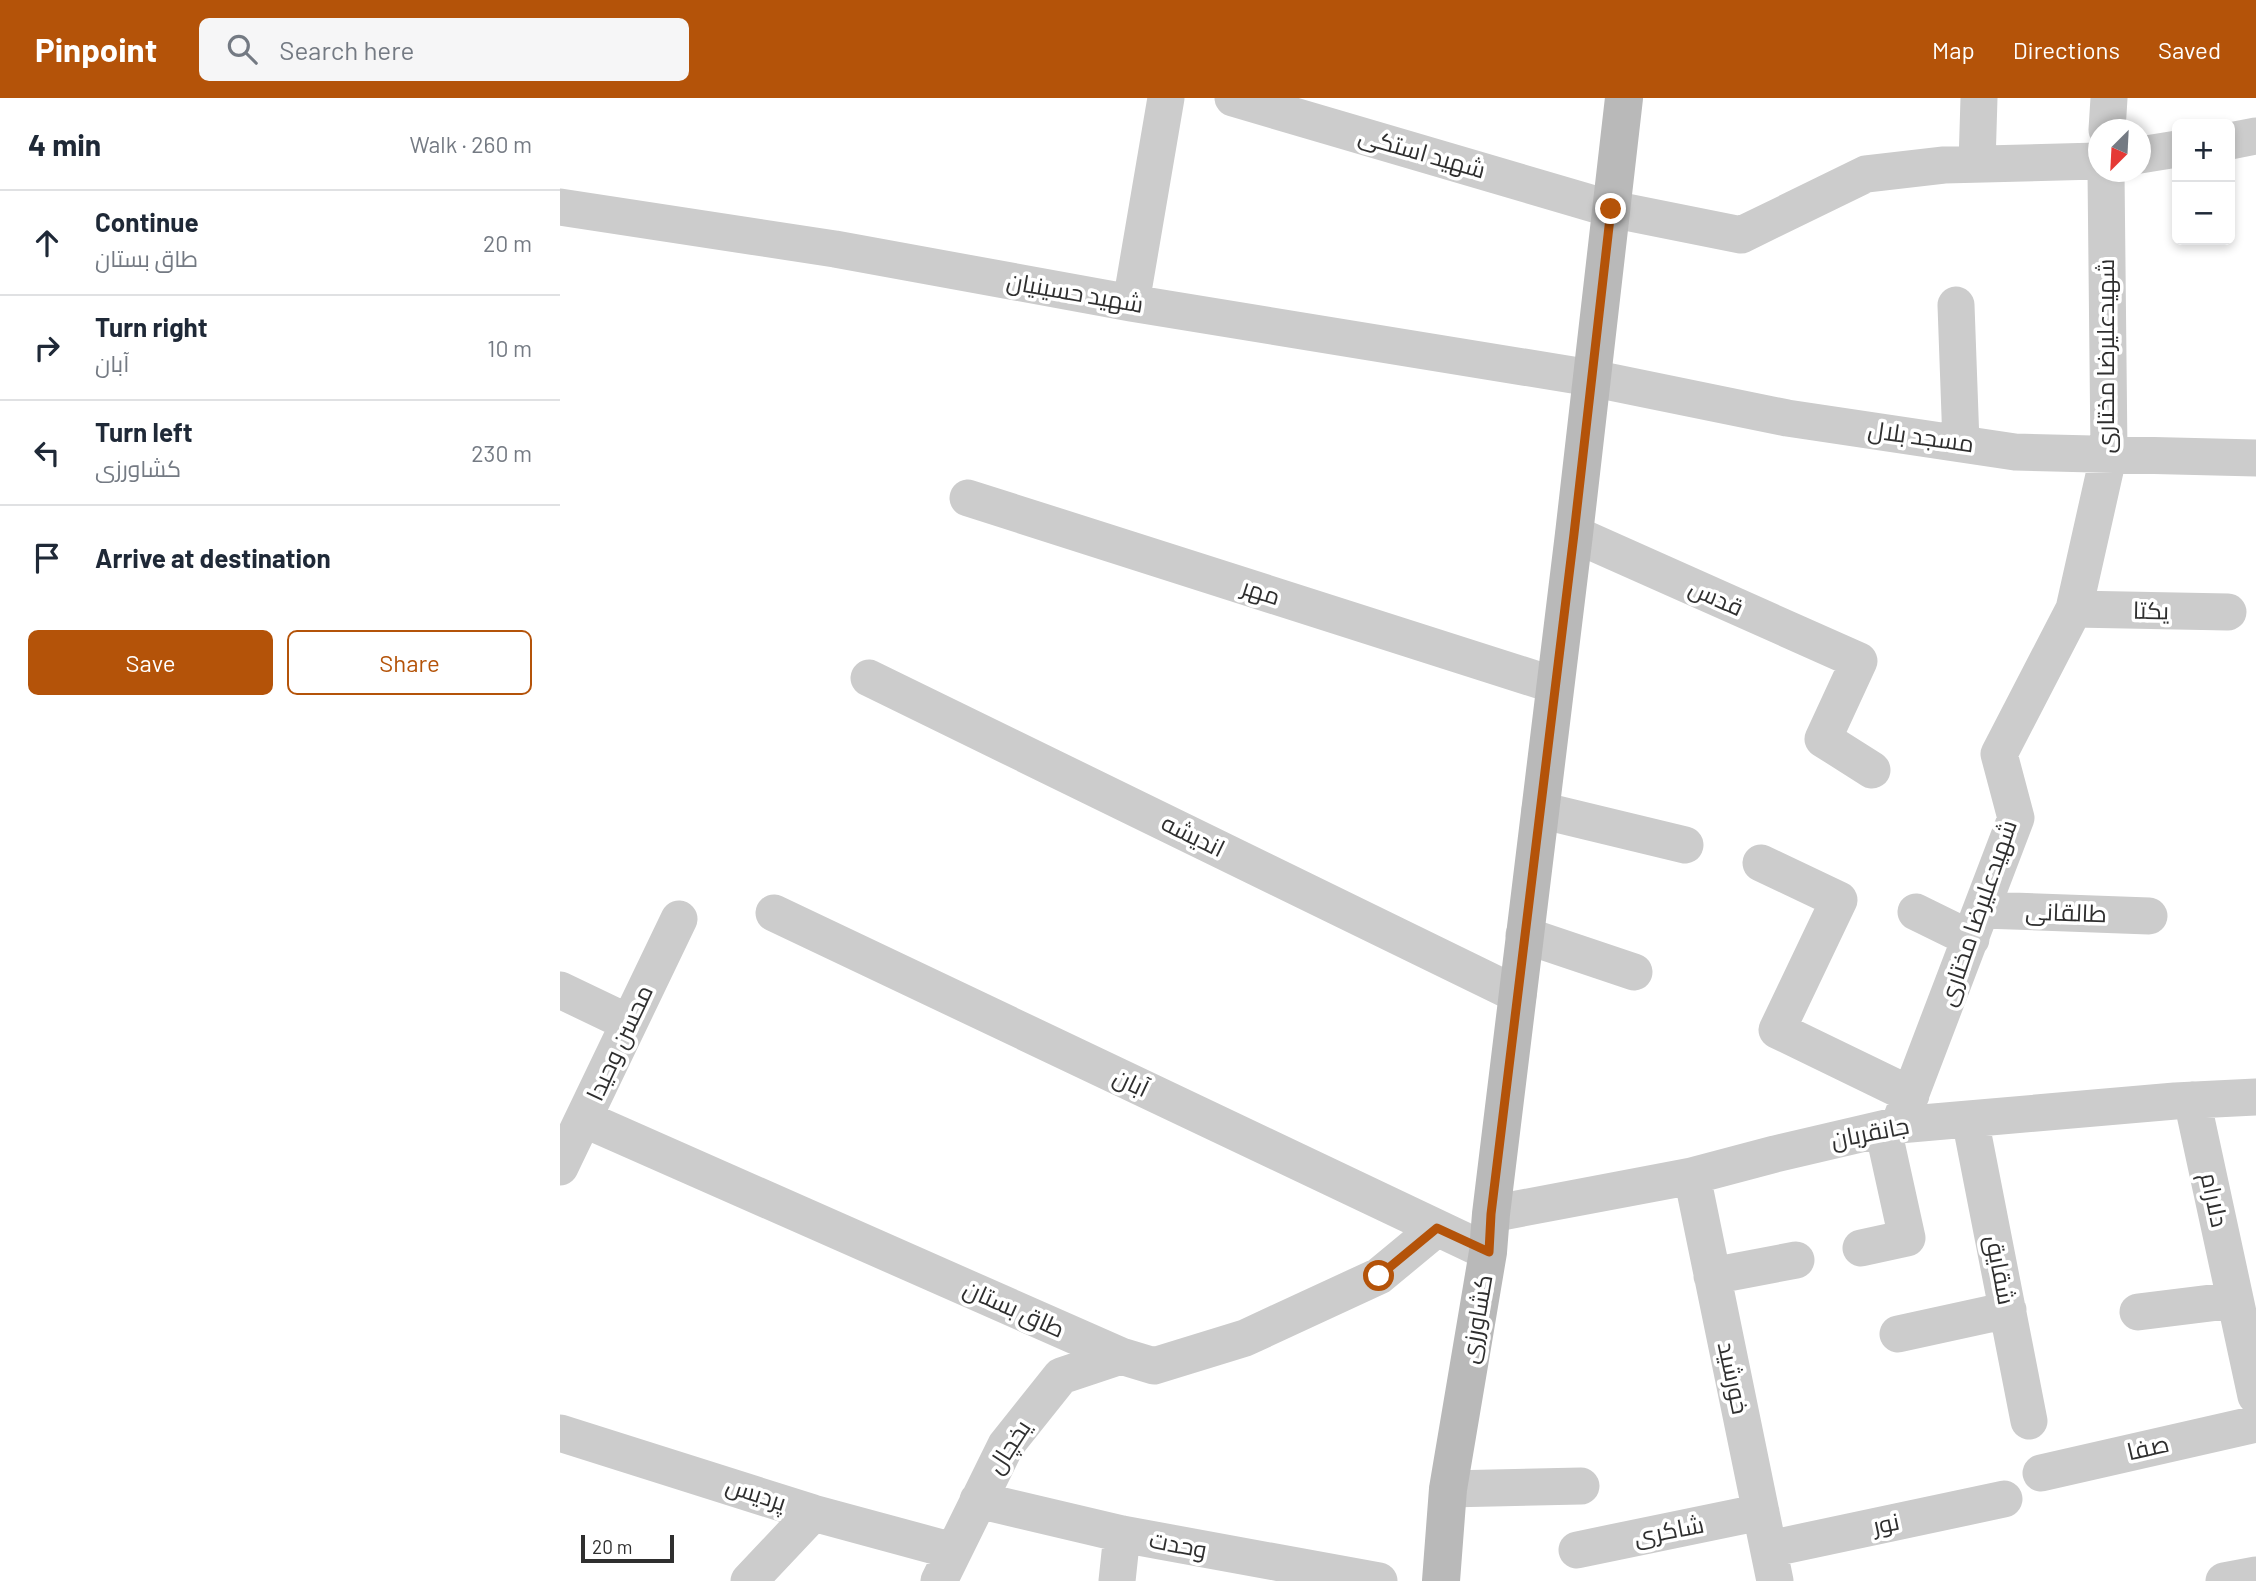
<!DOCTYPE html>
<meta charset="utf-8">
<style>
:root{--surface:#fff;--page:#f6f6f7;--text:#1f2937;--muted:#747a83;--line:#e0e1e3;--accent:#b45309}
body{margin:0;font-family:Barlow,Cairo,sans-serif;background:var(--page);color:var(--text)}
.controls{position:absolute;right:21px;top:21px;display:grid;overflow:hidden;border-radius:10px;box-shadow:0 4px 10px #0003}
.controls button{width:63px;height:63px;display:grid;place-items:center;padding:0;border:0;border-bottom:2px solid var(--line);background:var(--surface);color:var(--text);font:35px sans-serif}
.compass{position:absolute;left:1528px;top:21px;width:63px;height:63px;border-radius:50%;background:var(--surface);box-shadow:0 4px 10px #0003;rotate:204deg}
.scale{position:absolute;left:21px;bottom:18px;width:93px;box-sizing:border-box;padding-left:7px;border:4px solid #2f2f2f;border-top:0;font-size:19px;line-height:24px;white-space:nowrap;color:#2f2f2f;-webkit-text-stroke:5px #fff;paint-order:stroke}
.stop{position:absolute;width:21px;height:21px;margin:-16px;border:5px solid #b45309;border-radius:50%;background:#fff}
.stop.end{background:#b45309;border-color:#fff;box-shadow:0 2px 7px #0008}
.list{margin:0;padding:0;list-style:none}
h2{display:flex;justify-content:space-between;align-items:center;height:91px;margin:0;padding:0 28px;font-size:30px}
h2 small{font-size:23px;font-weight:400;color:var(--muted)}
.list li{display:grid;grid-template-columns:46px 1fr auto;gap:21px;align-items:center;box-sizing:border-box;height:105px;padding:0 28px;border-top:2px solid var(--line)}
.list b{display:block;font-size:26px;white-space:nowrap}
.list p{margin:0;font-size:23px;white-space:nowrap;color:var(--muted)}
.list em{font-size:23px;font-style:normal;color:var(--muted)}
.actions{display:flex;gap:14px;padding:21px 28px}
.actions a{flex:1;padding:16px 0;border:2px solid var(--accent);border-radius:10px;text-align:center;font-size:24px;color:var(--accent)}
.actions .main{background:var(--accent);color:#fff}
.icon{flex:none;width:38px;height:38px;fill:none;stroke:currentColor;stroke-width:2;stroke-linecap:round;stroke-linejoin:round}
.map{position:relative;flex:none;width:1696px;height:1483px;overflow:hidden}
header{display:flex;align-items:center;gap:42px;box-sizing:border-box;height:98px;padding:0 35px;background:var(--accent);color:#fff}
header strong{font-size:33px}
nav{display:flex;gap:38px;margin-inline-start:auto;font-size:24px}
.search{width:490px;height:63px;background:var(--page);display:flex;align-items:center;gap:18px;box-sizing:border-box;padding:0 24px;border-radius:10px;color:var(--muted);font-size:26px}
main{display:flex}
aside{flex:1;background:var(--surface)}
.map>svg:first-child{display:block}
.lines{fill:none;stroke-linecap:round;stroke-linejoin:round}
.street{stroke:#ccc;stroke-width:37}
.secondary{stroke:#b9b9b9;stroke-width:38}
.route{stroke:#b45309;stroke-width:9}
.labels{text-anchor:middle;stroke-width:7;stroke-linejoin:round;paint-order:stroke}
.street-label{font-size:24px;fill:#2f2f2f;stroke:#fff}
</style>
<header>
<strong>Pinpoint</strong>
<div class="search"><svg class="icon" aria-label="search" viewBox="0 0 24 24"><circle cx="10" cy="10" r="6"/><path d="M15 15l6 6"/></svg>Search here</div>
<nav><a>Map</a><a>Directions</a><a>Saved</a></nav>
</header>
<main>
<aside>
<h2>4 min<small>Walk · 260 m</small></h2>
<ul class="list">
<li><svg class="icon" aria-label="ahead" viewBox="0 0 24 24"><path d="M12 20V5M6 11l6-6 6 6"/></svg><div><b>Continue</b><p>طاق بستان</p></div><em>20 m</em></li>
<li><svg class="icon" aria-label="right" viewBox="0 0 24 24"><path d="M7 20v-9h11M14 6l5 5-5 5"/></svg><div><b>Turn right</b><p>آبان</p></div><em>10 m</em></li>
<li><svg class="icon" aria-label="left" viewBox="0 0 24 24"><path d="M17 20v-9H6M10 6l-5 5 5 5"/></svg><div><b>Turn left</b><p>کشاورزی</p></div><em>230 m</em></li>
<li><svg class="icon" aria-label="arrive" viewBox="0 0 24 24"><path d="M6 21V4h12l-3 4 3 4H6"/></svg><div><b>Arrive at destination</b></div></li>
</ul>
<div class="actions"><a class="main">Save</a><a>Share</a></div>
</aside>
<div class="map">
<svg width="1696" height="1483" viewBox="0 0 1696 1483">
<rect width="100%" height="100%" fill="#fff"/>
<g class="lines">
<path class="street" d="M673,0L1051,111L1181,137L1306,76L1384,67L1538,63
M1547,32L1549,0
M1670,43L1696,38
M1580,57L1617,51
M1417,66L1419,0
M0,109L275,151L571,205L1031,280L1227,320L1455,354L1696,360
M571,205L606,0
M1396,207L1401,345
M408,400L994,587
M1014,436L1299,563L1263,641L1312,672
M1514,511L1668,514
M309,580L958,897
M980,712L1125,747
M1201,765L1279,802L1217,932L1351,997
M1423,812L1589,818
M1356,814L1411,841
M214,815L928,1154
M964,837L1074,874
M0,892L69,925
M1632,1002L1696,1298
M24,1021L561,1258L594,1268L685,1240L819,1178L877,1130
M1410,1021L1469,1323
M1339,1027L1456,720L1439,656L1514,511L1549,355L1546,74
M0,1069L119,821
M1132,1078L1215,1483
M931,1116L1132,1078L1215,1056L1339,1027L1615,1003L1696,999
M1301,1150L1347,1140L1323,1031
M1152,1178L1236,1162
M1578,1214L1675,1202
M1338,1236L1448,1212
M0,1335L253,1415L393,1453
M1481,1375L1696,1326
M888,1391L1021,1388
M418,1402L562,1436L819,1483
M1209,1451L1444,1401
M1017,1452L1201,1414
M189,1483L253,1415
M379,1483L446,1347L501,1278L561,1258
M557,1483L562,1436
M1664,1483L1696,1477"/>
<path class="secondary" d="M881,1483L888,1391L928,1154L931,1116L1014,436L1064,0"/>
</g>
<g class="lines">
<path class="route" d="M819,1178L877,1130L929,1154L931,1116L1014,436L1051,111"/>
</g>
<g class="labels">
<g class="street-label">
<text transform="translate(862 55) rotate(16)" y="8">شهید استکی</text>
<text transform="translate(515 195) rotate(10)" y="8">شهید حسینیان</text>
<text transform="translate(1546 258) rotate(-90)" y="8">شهیدعلیرضا مختاری</text>
<text transform="translate(1361 339) rotate(8)" y="8">مسجد بلال</text>
<text transform="translate(701 494) rotate(18)" y="8">مهر</text>
<text transform="translate(1156 500) rotate(24)" y="8">قدس</text>
<text transform="translate(1591 513) rotate(1)" y="8">یکتا</text>
<text transform="translate(633 738) rotate(26)" y="8">اندیشه</text>
<text transform="translate(1418 815) rotate(-71)" y="8">شهیدعلیرضا مختاری</text>
<text transform="translate(1506 815) rotate(2)" y="8">طالقانی</text>
<text transform="translate(60 945) rotate(-65)" y="8">محسن وحیدا</text>
<text transform="translate(571 985) rotate(25)" y="8">آبان</text>
<text transform="translate(1310 1035) rotate(-11)" y="8">جانقربان</text>
<text transform="translate(1654 1102) rotate(78)" y="8">دلارام</text>
<text transform="translate(1440 1172) rotate(79)" y="8">شقایق</text>
<text transform="translate(454 1211) rotate(24)" y="8">طاق بستان</text>
<text transform="translate(917 1221) rotate(-80)" y="8">کشاورزی</text>
<text transform="translate(1173 1280) rotate(78)" y="8">خورشید</text>
<text transform="translate(449 1349) rotate(-57)" y="8">یخچال</text>
<text transform="translate(1588 1350) rotate(-13)" y="8">صفا</text>
<text transform="translate(196 1396) rotate(18)" y="8">پردیس</text>
<text transform="translate(1326 1426) rotate(-12)" y="8">نور</text>
<text transform="translate(1109 1433) rotate(-11)" y="8">شاکری</text>
<text transform="translate(618 1447) rotate(11)" y="8">وحدت</text>
</g>
</g>
</svg>
<div class="controls">
<button>+</button>
<button>−</button>
</div>
<svg class="compass" viewBox="-18 -18 36 36"><path d="M0-13l5 13h-10z" fill="#e53935"/><path d="M0 13l5-13h-10z" fill="#747a83"/></svg>
<div class="scale">20 m</div>
<div class="stop" style="left:819px;top:1178px"></div>
<div class="stop end" style="left:1051px;top:111px"></div>
</div>
</main>
